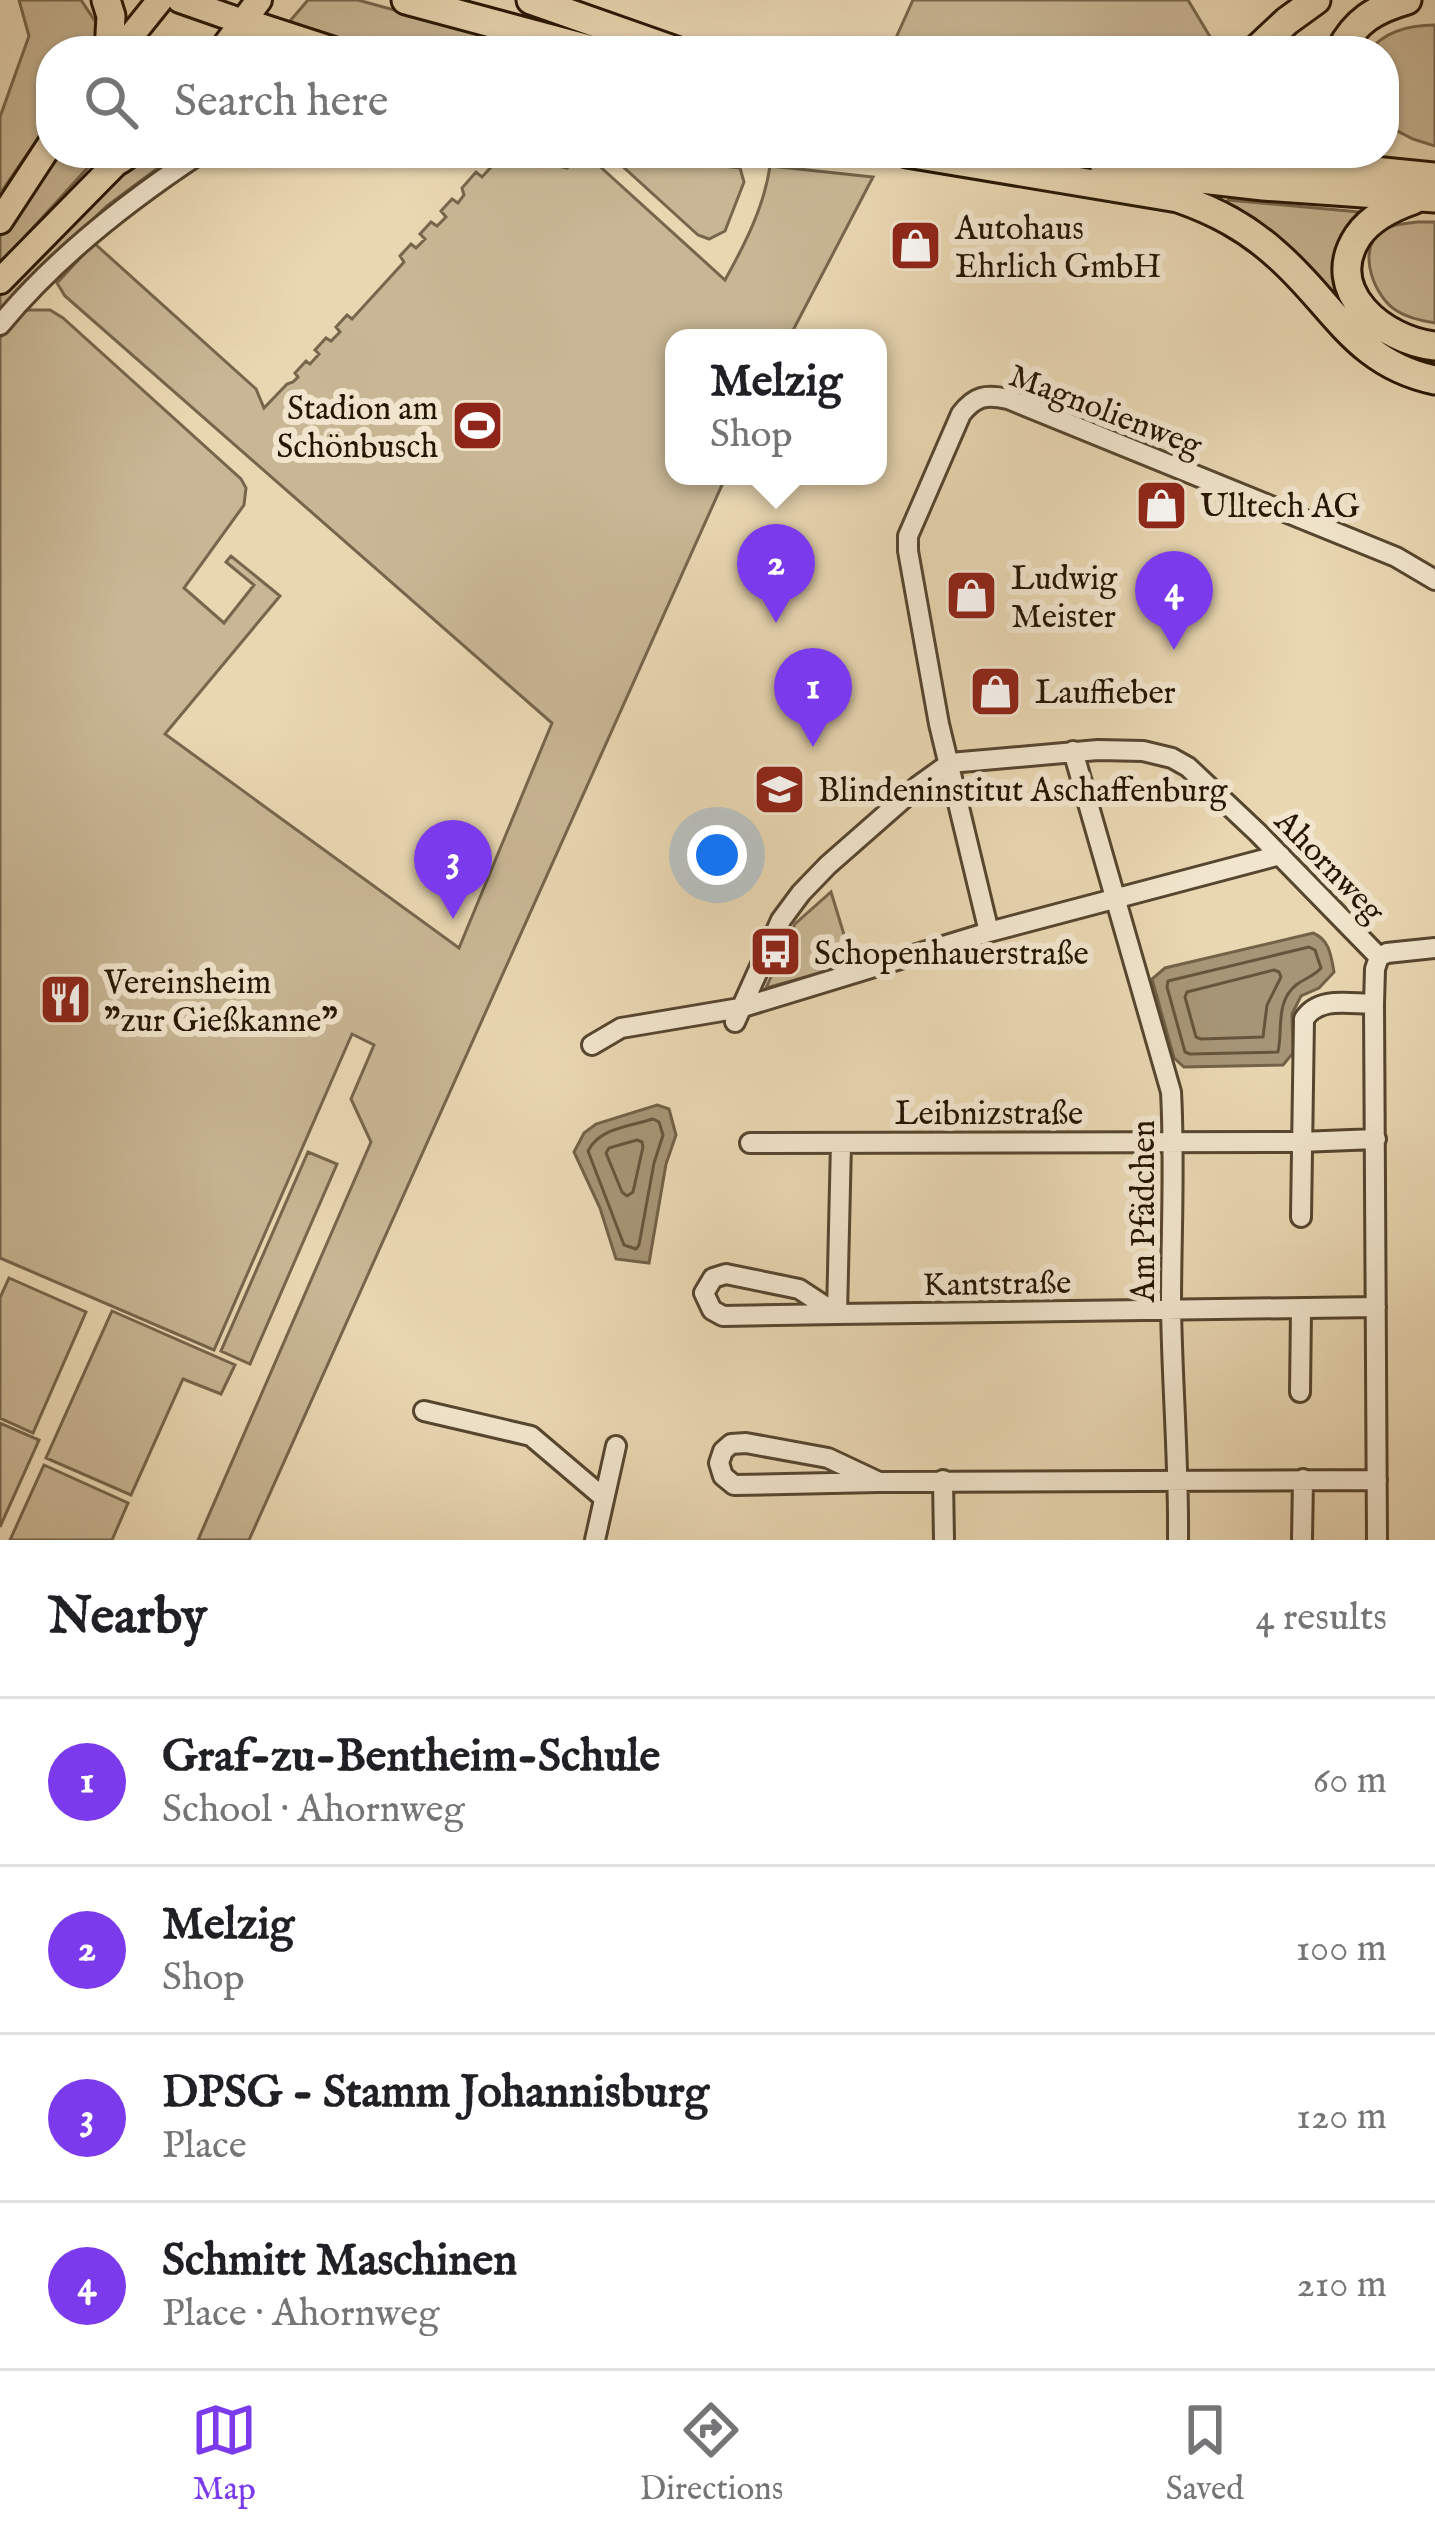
<!DOCTYPE html>
<meta charset="utf-8">
<style>
:root{--surface:#fff;--page:#f2f2f2;--text:#202124;--muted:#757577;--line:#e0e0e0;--accent:#7c3aed}
body{margin:0;font-family:"IM FELL English",serif;background:var(--page);color:var(--text)}
.you{position:absolute;left:717px;top:855px;width:42px;height:42px;margin:-30px;border:9px solid #fff;border-radius:50%;background:#1a73e8;box-shadow:0 0 0 18px #1a73e833}
.badge{display:grid;place-items:center;width:78px;height:78px;border-radius:50%;background:var(--accent);color:#fff;font-size:39px;font-weight:700}
.pin{position:absolute;translate:-50% -99px;filter:drop-shadow(0 3px 6px #0008)}
.pin::after{content:'';position:absolute;top:63px;width:42px;height:36px;background:inherit;clip-path:polygon(0 0,100% 0,50% 100%)}
.popup{position:absolute;left:665px;top:329px;width:222px;height:156px;box-sizing:border-box;display:grid;place-content:center;border-radius:24px;background:var(--surface);filter:drop-shadow(0 3px 9px #0005);font-size:39px;white-space:nowrap;color:var(--muted)}
.popup b{font-size:45px;color:var(--text)}
.popup::after{content:'';position:absolute;left:50%;top:100%;margin-left:-24px;border:24px solid transparent;border-top-color:var(--surface)}
.list{margin:0;padding:0;list-style:none}
h2{display:flex;justify-content:space-between;align-items:center;height:156px;margin:0;padding:0 48px;font-size:51px}
h2 small{font-size:39px;font-weight:400;color:var(--muted)}
.list li{display:grid;grid-template-columns:78px 1fr auto;gap:36px;align-items:center;box-sizing:border-box;height:168px;padding:0 48px;border-top:3px solid var(--line)}
.list b{display:block;font-size:45px;white-space:nowrap}
.list p{margin:0;font-size:39px;white-space:nowrap;color:var(--muted)}
.list em{font-size:39px;font-style:normal;color:var(--muted)}
.icon{flex:none;width:66px;height:66px;fill:none;stroke:currentColor;stroke-width:2;stroke-linecap:round;stroke-linejoin:round}
.map{position:relative;flex:none;width:1435px;height:1540px;overflow:hidden}
.search{position:absolute;background:var(--surface);box-shadow:0 3px 9px #0004;left:36px;right:36px;top:36px;height:132px;display:flex;align-items:center;gap:30px;box-sizing:border-box;padding:0 42px;border-radius:48px;color:var(--muted);font-size:45px}
.sheet{height:828px;background:var(--surface)}
nav{display:flex;justify-content:space-around;align-items:center;box-sizing:border-box;height:168px;border-top:3px solid var(--line);background:var(--surface);font-size:33px;color:var(--muted)}
nav a{display:grid;justify-items:center;gap:6px}
nav .on{color:var(--accent)}
.map>svg:first-child{display:block}
.green{fill:#c8b694;stroke:#76664c;stroke-width:3}
.water{fill:#a69576;stroke:#726248;stroke-width:3}
.lines{fill:none;stroke-linecap:round;stroke-linejoin:round}
.shore{stroke:#66553c;stroke-width:3}
.minor-casing{stroke:#56462f;stroke-width:24}
.major-casing{stroke:#251503;stroke-width:30}
.highway-casing{stroke:#251503;stroke-width:33}
.minor{stroke:#f1e5cd;stroke-width:18}
.major{stroke:#e9d7b2;stroke-width:24}
.highway{stroke:#e9d7b2;stroke-width:27}
.labels{text-anchor:middle;stroke-width:12;stroke-linejoin:round;paint-order:stroke}
.poi-label{font-size:33px;fill:#251503;stroke:#f1e5cd;text-anchor:start}
.street-label{font-size:33px;fill:#251503;stroke:#f1e5cd}
</style>
<div class="map">
<svg width="1435" height="1540" viewBox="0 0 1435 1540">
<rect width="100%" height="100%" fill="#e9d7b2"/>
<filter id="stains"><feTurbulence type="fractalNoise" baseFrequency=".00167" numOctaves="4"/><feColorMatrix values="0 0 0 0 .2 0 0 0 0 .09 0 0 0 0 .02 0 0 0 .5 -.17"/></filter>
<radialGradient id="worn" r=".72"><stop offset=".6" stop-color="#630" stop-opacity="0"/><stop offset="1" stop-color="#630" stop-opacity=".3"/></radialGradient>
<path class="green" d="M19,0H81L99,27L94,51H51V119L0,194V117L29,36Z
M308,0H358L543,51H362L284,28Z
M913,0H1188L1218,50L890,51Z
M1435,25V146L1413,139L1384,124V51H1369C1385,31 1410,25 1435,25Z
M51,153H101L0,264V229Z
M146,153H178L107,206L47,263L0,314V290L117,177Z
M504,153L567,168L585,153L725,280C745,244 764,207 770,166L873,177L789,338H674V476H726L249,1540H198L371,1142L351,1099L374,1045L352,1034L214,1350L0,1258V338L26,310H50L63,318L241,479L246,488L244,505L184,588L224,623L254,585L226,562L231,556L280,596L165,734L459,948L552,723L65,296L57,283L94,243L256,389L264,408L287,384L293,382L298,377L295,373L306,361L310,364L319,354L315,350L326,338L331,341L340,332L336,327L347,315L352,319L404,262L400,256L411,244L416,248L425,239L420,234L431,222L437,226L446,217L441,211L452,199L458,203L464,195L462,188L476,172L482,177Z
M608,153L740,168L744,182L725,231L709,239L698,235Z
M1228,200L1359,212L1362,215L1345,239L1376,339L1391,347L1435,357V374L1412,369L1221,209Z
M1417,222H1435V323C1422,321 1408,318 1397,311C1375,298 1357,253 1379,233C1389,224 1405,224 1417,222Z
M831,892L853,964L766,988L795,924Z
M308,1152L337,1164L250,1364L221,1351Z
M9,1278L86,1312L33,1433L0,1418V1298Z
M112,1311L235,1365L221,1394L183,1379L131,1495L46,1458Z
M0,1423L39,1440L0,1527Z
M44,1465L128,1503L112,1540H10Z"/>
<path class="water" d="M1313,933C1330,940 1331,956 1334,972L1319,988L1301,996L1292,1014L1293,1053L1283,1065L1184,1067L1174,1058L1152,979L1165,968Z
M657,1105L669,1109L676,1135L666,1164L649,1263L616,1259L600,1208L574,1152L584,1133L596,1124Z"/>
<g class="lines">
<path class="shore" d="M1309,947L1315,950L1321,968C1313,977 1305,978 1296,985C1275,1002 1283,1030 1278,1052L1190,1054L1185,1052L1167,987L1168,981Z
M1274,970L1279,972L1281,977L1267,1005L1263,1037L1201,1039L1196,1037L1185,997L1187,992Z
M653,1119L659,1122L663,1135L654,1163L639,1245L636,1249L624,1245L588,1151C599,1128 631,1126 653,1119Z
M637,1140L642,1142L643,1147L633,1192L627,1196L622,1192L606,1153L609,1148Z"/>
<defs>
<path id="minor" d="M0,325C56,257 128,201 201,153
M1073,751L1171,1092C1175,1163 1171,1235 1171,1306C1172,1384 1179,1462 1178,1540
M989,932L939,724L908,551V536L961,414C975,396 986,394 1008,399L1396,557L1435,580
M1379,957L1387,953L1435,948
M735,1022L781,920L801,893L828,865L918,786L950,763L1098,750L1143,751L1172,758L1188,767L1258,833L1379,957
M592,1045L621,1028L740,1008L989,932L1280,855
M750,1143L1300,1142L1376,1139
M841,1143L837,1314L723,1316L712,1310L704,1293L713,1278L726,1274L799,1289L837,1314L1376,1307
M1301,1217L1304,1019C1319,996 1349,1004 1374,1004
M1300,1392L1301,1310
M424,1411L531,1436L604,1498
M943,1480L944,1540
M879,1482L734,1485L723,1476L719,1463L723,1451L731,1444L746,1443L828,1458L879,1482L1377,1480
M595,1540L616,1446
M1302,1540L1303,1479
M1377,1540L1374,1004L1375,969L1379,957"/>
<path id="major" d="M180,0L243,22
M119,51L160,0
M221,51L259,0
M0,221L51,143
M0,281L126,153"/>
<path id="highway" d="M106,0L111,16L109,51
M406,0L596,51
M531,0L676,51
M243,22L332,51
M1255,51L1287,21L1316,0
M1340,51C1355,21 1375,9 1407,0
M907,153L1178,198C1215,211 1246,227 1276,254C1333,303 1354,363 1435,380
M1195,153L1435,177
M119,160L129,153
M1105,168L1263,186L1435,198
M1413,200C1393,207 1371,217 1358,236C1321,291 1384,341 1435,346"/>
</defs>
<use href="#minor" class="minor-casing"/>
<use href="#major" class="major-casing"/>
<use href="#highway" class="highway-casing"/>
<use href="#minor" class="minor"/>
<use href="#major" class="major"/>
<use href="#highway" class="highway"/>
</g>
<defs>
<symbol id="shop-square" viewBox="-11 -11 22 22"><rect x="-9" y="-9" width="18" height="18" rx="4" fill="#8f2418" stroke="#f1e5cd"/><path d="M-5-2.5h2.3a2.7 3.5 0 0 1 5.4 0H5L5.5 6h-11ZM-1.5-2.5h3a1.5 2.3 0 0 0-3 0Z" fill="#fff"/></symbol>
<symbol id="stadium-square" viewBox="-11 -11 22 22"><rect x="-9" y="-9" width="18" height="18" rx="4" fill="#8f2418" stroke="#f1e5cd"/><path d="M0-5a6.5 5 0 1 0 0 10a6.5 5 0 1 0 0-10ZM-3.5-1.8h7v3.6h-7Z" fill="#fff"/></symbol>
<symbol id="school-square" viewBox="-11 -11 22 22"><rect x="-9" y="-9" width="18" height="18" rx="4" fill="#8f2418" stroke="#f1e5cd"/><path d="M0-5L7-2L0 1L-7-2ZM-4 1L0 2.5L4 1V4Q0 6-4 4Z" fill="#fff"/></symbol>
<symbol id="bus-square" viewBox="-11 -11 22 22"><rect x="-9" y="-9" width="18" height="18" rx="4" fill="#8f2418" stroke="#f1e5cd"/><path d="M-5-6H5V4H4V6H2V4H-2V6H-4V4H-5ZM-3.5-4V0h7V-4ZM-3.5 1.2v1.5H-2V1.2ZM2 1.2v1.5H3.5V1.2Z" fill="#fff"/></symbol>
<symbol id="restaurant-square" viewBox="-11 -11 22 22"><rect x="-9" y="-9" width="18" height="18" rx="4" fill="#8f2418" stroke="#f1e5cd"/><path d="M-5-6h1v4h1v-4h1v4h1v-4h1v5L-1.5 .5V6h-2V.5L-5-1ZM5-6V6H3V1.5H1.5Q1.5-4 5-6Z" fill="#fff"/></symbol>
</defs>
<g fill-rule="evenodd">
<use href="#shop-square" x="886" y="216" width="59" height="59"/>
<use href="#stadium-square" x="448" y="396" width="59" height="59"/>
<use href="#shop-square" x="1132" y="476" width="59" height="59"/>
<use href="#shop-square" x="942" y="566" width="59" height="59"/>
<use href="#shop-square" x="966" y="662" width="59" height="59"/>
<use href="#school-square" x="750" y="760" width="59" height="59"/>
<use href="#bus-square" x="746" y="922" width="59" height="59"/>
<use href="#restaurant-square" x="36" y="970" width="59" height="59"/>
</g>
<g class="labels">
<g class="poi-label">
<text x="955" y="239">Autohaus<tspan x="955" dy="38">Ehrlich GmbH</tspan></text>
<text x="438" y="419" text-anchor="end">Stadion am<tspan x="438" dy="38">Schönbusch</tspan></text>
<text x="1200" y="517">Ulltech AG</text>
<text x="1011" y="589">Ludwig<tspan x="1011" dy="38">Meister</tspan></text>
<text x="1035" y="703">Lauffieber</text>
<text x="818" y="801">Blindeninstitut Aschaffenburg</text>
<text x="814" y="964">Schopenhauerstraße</text>
<text x="104" y="993">Vereinsheim<tspan x="104" dy="38">"zur Gießkanne"</tspan></text>
</g>
<g class="street-label">
<text transform="translate(1106 409) rotate(21)" y="12">Magnolienweg</text>
<text transform="translate(1331 865) rotate(46)" y="12">Ahornweg</text>
<text x="989" y="1124">Leibnizstraße</text>
<text transform="translate(1142 1211) rotate(-90)" y="12">Am Pfädchen</text>
<text transform="translate(997 1282) rotate(-1)" y="12">Kantstraße</text>
</g>
</g>
<rect width="100%" height="100%" filter="url(#stains)"/>
<rect width="100%" height="100%" fill="url(#worn)"/>
</svg>
<div class="you"></div>
<div class="pin badge" style="left:813px;top:747px">1</div>
<div class="pin badge" style="left:776px;top:623px">2</div>
<div class="popup"><b>Melzig</b>Shop</div>
<div class="pin badge" style="left:453px;top:919px">3</div>
<div class="pin badge" style="left:1174px;top:650px">4</div>
<div class="search"><svg class="icon" aria-label="search" viewBox="0 0 24 24"><circle cx="10" cy="10" r="6"/><path d="M15 15l6 6"/></svg>Search here</div>
</div>
<section class="sheet">
<h2>Nearby<small>4 results</small></h2>
<ul class="list">
<li><span class="badge">1</span><div><b>Graf-zu-Bentheim-Schule</b><p>School · Ahornweg</p></div><em>60 m</em></li>
<li><span class="badge">2</span><div><b>Melzig</b><p>Shop</p></div><em>100 m</em></li>
<li><span class="badge">3</span><div><b>DPSG - Stamm Johannisburg</b><p>Place</p></div><em>120 m</em></li>
<li><span class="badge">4</span><div><b>Schmitt Maschinen</b><p>Place · Ahornweg</p></div><em>210 m</em></li>
</ul>
</section>
<nav>
<a class="on"><svg class="icon" aria-label="map" viewBox="0 0 24 24"><path d="M3 6l6-2 6 2 6-2v14l-6 2-6-2-6 2zM9 4v14M15 6v14"/></svg>Map</a>
<a><svg class="icon" aria-label="directions" viewBox="0 0 24 24"><path d="M12 3l9 9-9 9-9-9zM9 14v-3h6M13 9l2 2-2 2"/></svg>Directions</a>
<a><svg class="icon" aria-label="saved" viewBox="0 0 24 24"><path d="M7 4h10v16l-5-4-5 4z"/></svg>Saved</a>
</nav>
